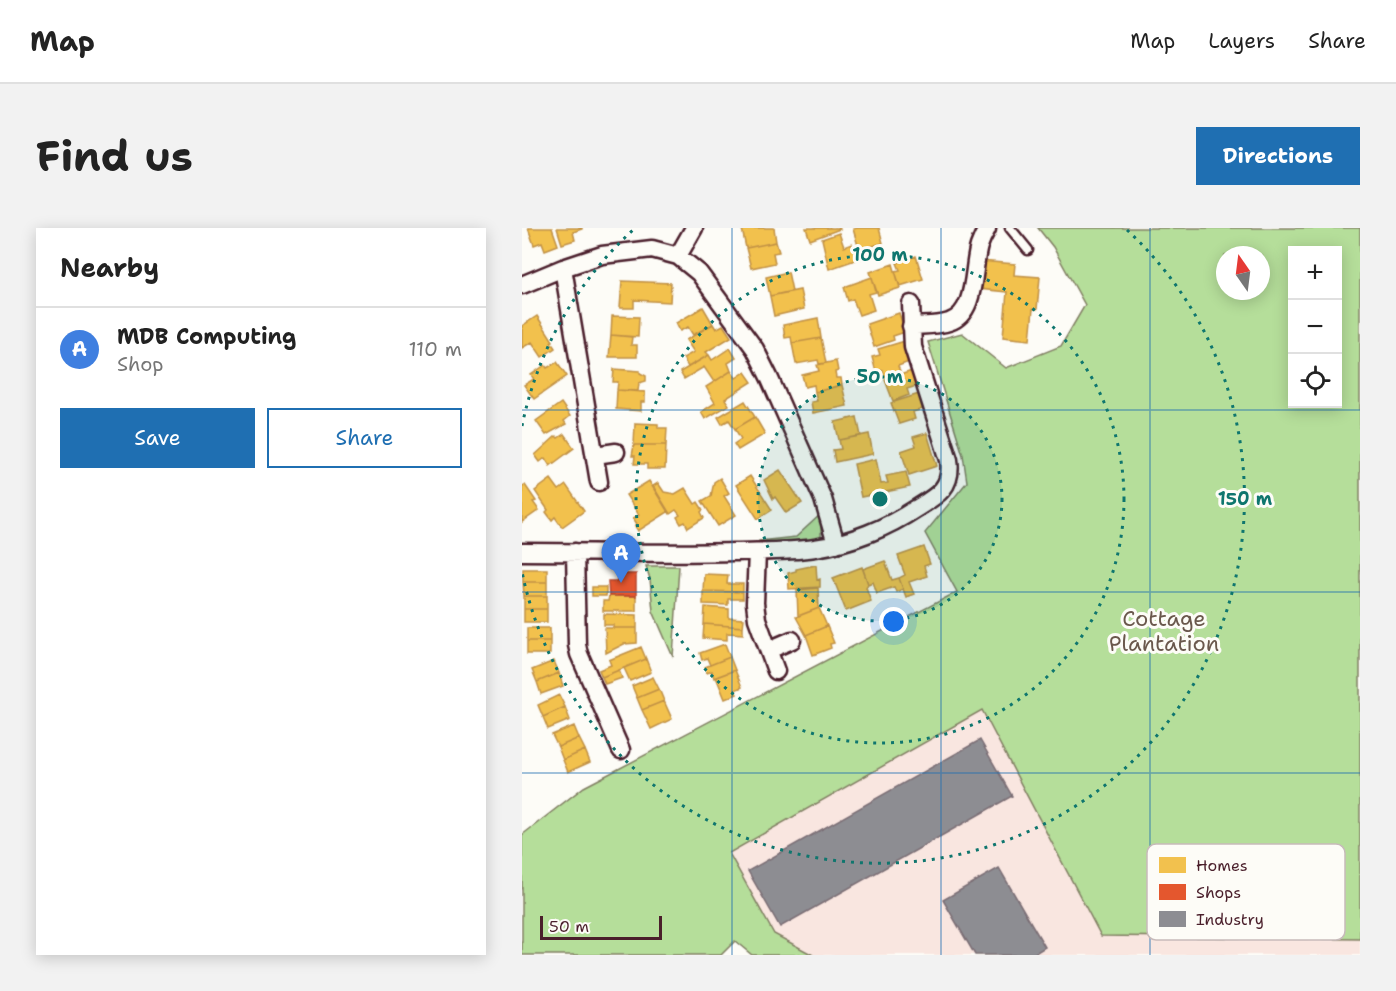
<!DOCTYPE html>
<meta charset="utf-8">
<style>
:root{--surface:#fff;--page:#f2f2f2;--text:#222;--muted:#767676;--line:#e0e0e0;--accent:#1f6fb2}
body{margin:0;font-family:"Shantell Sans",sans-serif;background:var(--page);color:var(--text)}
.controls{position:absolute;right:18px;top:18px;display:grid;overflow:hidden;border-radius:0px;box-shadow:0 3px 15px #0003}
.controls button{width:54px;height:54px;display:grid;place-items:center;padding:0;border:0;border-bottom:2px solid var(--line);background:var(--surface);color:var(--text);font:30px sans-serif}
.compass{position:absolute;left:694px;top:18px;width:54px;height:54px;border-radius:50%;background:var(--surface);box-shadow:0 3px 15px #0003;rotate:346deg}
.scale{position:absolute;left:18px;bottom:15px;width:122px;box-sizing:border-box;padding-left:6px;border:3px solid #4a1f2b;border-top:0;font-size:16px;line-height:21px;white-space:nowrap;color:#4a1f2b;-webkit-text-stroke:4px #fdfcf7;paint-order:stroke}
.you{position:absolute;left:372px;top:394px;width:21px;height:21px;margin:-15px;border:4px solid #fff;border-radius:50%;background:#1a73e8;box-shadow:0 0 0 9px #1a73e833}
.badge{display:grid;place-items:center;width:39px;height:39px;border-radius:50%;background:var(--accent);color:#fff;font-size:20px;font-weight:700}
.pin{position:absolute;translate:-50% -50px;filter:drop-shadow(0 2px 3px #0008)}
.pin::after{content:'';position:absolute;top:32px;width:21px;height:18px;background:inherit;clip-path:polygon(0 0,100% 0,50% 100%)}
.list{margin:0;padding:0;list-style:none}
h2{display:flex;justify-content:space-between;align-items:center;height:78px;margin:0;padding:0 24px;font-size:26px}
h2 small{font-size:20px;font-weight:400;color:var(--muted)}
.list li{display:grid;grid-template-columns:39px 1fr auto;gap:18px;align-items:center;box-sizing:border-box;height:84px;padding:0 24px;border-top:2px solid var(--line)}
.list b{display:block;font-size:22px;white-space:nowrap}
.list p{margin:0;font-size:20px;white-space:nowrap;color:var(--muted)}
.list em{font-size:20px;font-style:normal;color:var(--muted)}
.actions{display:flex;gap:12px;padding:18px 24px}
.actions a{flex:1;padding:14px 0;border:2px solid var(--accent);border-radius:0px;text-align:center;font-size:21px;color:var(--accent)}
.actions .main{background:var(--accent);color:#fff}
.icon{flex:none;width:33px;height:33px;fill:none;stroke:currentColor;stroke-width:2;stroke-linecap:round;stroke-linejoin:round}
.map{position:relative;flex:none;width:838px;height:727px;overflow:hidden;border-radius:0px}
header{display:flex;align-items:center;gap:36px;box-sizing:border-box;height:84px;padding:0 30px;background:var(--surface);border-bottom:2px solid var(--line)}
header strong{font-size:28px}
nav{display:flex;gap:33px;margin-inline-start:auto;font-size:21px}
.intro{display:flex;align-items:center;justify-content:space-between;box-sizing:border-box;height:144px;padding:0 36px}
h1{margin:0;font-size:42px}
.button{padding:15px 27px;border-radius:0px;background:var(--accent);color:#fff;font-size:21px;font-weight:700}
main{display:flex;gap:36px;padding:0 36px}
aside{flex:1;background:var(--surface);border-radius:0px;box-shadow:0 3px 15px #0003}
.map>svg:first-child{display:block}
.built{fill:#f9e6e0}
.green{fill:#b5de9a;stroke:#807e62;stroke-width:1.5;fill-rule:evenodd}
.homes{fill:#f2c14e;stroke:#c09044;stroke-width:1.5}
.shops{fill:#e4572e;stroke:#b6462d;stroke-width:1.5}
.industry{fill:#8d8d92;stroke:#796c73;stroke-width:1.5}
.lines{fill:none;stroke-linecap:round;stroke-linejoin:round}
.service-casing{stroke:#4a1f2b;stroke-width:13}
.minor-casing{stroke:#4a1f2b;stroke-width:21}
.service{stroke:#fdfcf7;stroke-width:8}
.minor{stroke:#fdfcf7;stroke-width:16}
.grid{fill:none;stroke:#1f6fb2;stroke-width:1.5;stroke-opacity:0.55}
.ring{fill:none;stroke:#0f766e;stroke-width:3;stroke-dasharray:3 6}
.labels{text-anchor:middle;stroke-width:6;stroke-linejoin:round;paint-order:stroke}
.park-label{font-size:22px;fill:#6a584c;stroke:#fdfcf7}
.key{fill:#fdfcf7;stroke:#c7baba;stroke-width:1.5}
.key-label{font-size:16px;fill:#4a1f2b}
.centre{fill:#0f766e;stroke:#fdfcf7;stroke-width:3}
.ring-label{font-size:18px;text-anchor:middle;font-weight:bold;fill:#0f766e;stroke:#fdfcf7;stroke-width:6;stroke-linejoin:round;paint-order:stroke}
</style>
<header>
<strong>Map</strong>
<nav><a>Map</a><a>Layers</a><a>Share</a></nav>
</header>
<div class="intro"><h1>Find us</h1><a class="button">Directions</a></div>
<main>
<aside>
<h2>Nearby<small></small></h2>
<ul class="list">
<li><span class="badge" style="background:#3f7fe0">A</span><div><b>MDB Computing</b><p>Shop</p></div><em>110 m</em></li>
</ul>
<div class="actions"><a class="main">Save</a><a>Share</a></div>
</aside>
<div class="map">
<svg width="838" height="727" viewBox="0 0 838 727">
<rect width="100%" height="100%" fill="#fdfcf7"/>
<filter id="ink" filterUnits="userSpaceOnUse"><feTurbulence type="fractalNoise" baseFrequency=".0167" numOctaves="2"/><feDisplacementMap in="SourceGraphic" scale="12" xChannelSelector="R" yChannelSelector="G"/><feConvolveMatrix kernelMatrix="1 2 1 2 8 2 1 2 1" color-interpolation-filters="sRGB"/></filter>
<g filter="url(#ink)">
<path class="built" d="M460,482L579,708L838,711V727H291L252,706L206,625Z"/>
<path class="green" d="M516,0H838V711L579,708L460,482L207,625L252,706L291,727H230L213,713L199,727H0V607L62,559L435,364L403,305L445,254L441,227L406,114L440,105L484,140L539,118L563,77L531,19ZM770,22H816V176H770ZM703,27H739V63H703Z
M299,286V308L293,312L237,317V313L274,309Z
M124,338H157L151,429L131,383L128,351Z"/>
<path class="homes" d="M6,0H30L36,17L23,22L20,14L12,17Z
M35,0H60V1L51,4L53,12L40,16Z
M224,0H252L254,14L224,20L220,1Z
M284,0H317L318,1L288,12Z
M335,0H357L361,15L347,19L350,28L340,31L331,1Z
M317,5L322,19L330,16L336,31L307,41L300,11Z
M254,14L257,24L251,25L253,35L229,40L224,20Z
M394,28L401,51L378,58L373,43L378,42L375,35Z
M458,33L493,36L492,47L518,49L515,81H511L508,112L481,109L485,64L456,61Z
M371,36L378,60L356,67L348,44Z
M266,44L270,63L248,68L244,49Z
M350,49L354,64L347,66L352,82L337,87L331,71L326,73L322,59Z
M100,53L149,55L148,74L112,72V80H98Z
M278,62L282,81L252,88L248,68Z
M181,79L191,96L171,107L166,99L158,103L154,95Z
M377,85L383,104L371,108L372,112L352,119L345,96Z
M15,88L31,113L29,114L33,120L20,129L10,114L0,120V98Z
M90,88L117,89L116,109L89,107Z
M296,90L299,110L270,115L269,109L263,110L261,97Z
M191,96L194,101L201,97L209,109L184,124L187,127L166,139L161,130L172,124L164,112Z
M89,107L110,109L109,117H115V129H87Z
M299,110L304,135L297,136L296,132L274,136L270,115Z
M383,113L387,126H385L387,134L376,138L378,144L363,149L361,142L354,144L350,129L358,127L356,121Z
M208,120L214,130L206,135L209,143L192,154L182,139L162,151L158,144L187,127L190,132Z
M314,133L316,143L313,144L314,150H319L320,157L293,164L292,157L283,159L280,147L297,143L295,137Z
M35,134L45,148L12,171L2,157L12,151L9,147L23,137L25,140Z
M92,141L118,143V145L124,148V153L117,155L116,163L95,162L96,154H91Z
M393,142L398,157L385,161L387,167L371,173L363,152Z
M209,143L214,150L223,144L230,154L203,171L207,177L183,191L179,184L193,175L184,159Z
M320,157L325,178L291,185L289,174L295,173L293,164Z
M95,162L123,164V174H119V183L94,181Z
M400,165L404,180L391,184L393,191L377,196L369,175Z
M223,173L233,189L213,201L207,192L200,196L196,189Z
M39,175L48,188L42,193L44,196L24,207L14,193Z
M233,189L243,206L216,222L212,216L219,211L213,201Z
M335,189L339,208L317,212L313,194Z
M113,195L136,196V200H145L144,217H112Z
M405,205L415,238L387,247L379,223L394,218L391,209Z
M42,206L52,220L28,238L23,230L18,234L13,227L34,208L36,210Z
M347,206L351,226L313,234L311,222L319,221L317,212Z
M112,217H144L143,241H125V236H112L113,228H110Z
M354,231L359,256L366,255L364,248L384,244L388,259L339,269L332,236Z
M258,242L280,275L264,285L253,269L251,271L242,252Z
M228,248L250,282L236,291L214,257Z
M198,250L207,265L202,268L214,287L196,298L180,273L189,268L192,254Z
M29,251L37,262L44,257L62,283L40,299L33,289L30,292L24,284L26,282L13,263Z
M127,253L146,284L116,303L113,298L115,296L111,290L117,287L104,267Z
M136,255L142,264L153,266L163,260L173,276L176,274L181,282L179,284L182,290L166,300L163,294L159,296L155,289L158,287L154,282L148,286L131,258Z
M3,257L14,273L11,274L17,282L0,294V258Z
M402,319L408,336L402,338L405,348L387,354L392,366L384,369L377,350L383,347L376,328Z
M363,333L370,352L377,350L381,361L374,364L372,359L355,365L351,354L346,356L341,341Z
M294,337L295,352L298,351V359L267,361L266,345L274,343V341Z
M340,339L346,356L344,359L349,373L324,383L311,350Z
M1,341H25V354H1Z
M182,346L206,347L205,356H221V364L181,363Z
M1,354H25V368H2Z
M70,359H84V368H70Z
M296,360L297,380L276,388L275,362Z
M181,363L221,364V371H206V377L181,376Z
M2,368H25V381H2Z
M87,368H114V383H81V373H86Z
M183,379L207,381V390L222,391L221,399L182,396Z
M297,380L305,398L284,407L274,389Z
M2,381H25V394H2Z
M82,386L115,387V400H91V397H82Z
M182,396L221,399V406L205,405V412L181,410Z
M305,398L312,415L308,416L309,420L291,427L284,407Z
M5,400H28V413H5Z
M83,400H115V415L102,416L84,425Z
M5,413H28V426H5Z
M203,416L208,429L188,437L185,430L180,432L178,425Z
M119,419L124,431L80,449L77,442L89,437L87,432Z
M208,429L213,442L192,450L190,443L185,445L183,439Z
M124,431L129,444L108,453L102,440Z
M32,433L37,445L15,454L10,442Z
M97,442L100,450L83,456L80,449Z
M213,442L220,459L213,462L215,466L203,471L194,449Z
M37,445L41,458L19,466L15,454Z
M131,449L137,461L115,470L110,458Z
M137,461L142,473L120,482L115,470Z
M37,467L43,479L21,489L16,477Z
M142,473L150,491L129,501L120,482Z
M43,479L48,492L26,501L21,489Z
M52,498L57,510L36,519L30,507Z
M57,510L63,522L41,532L36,519Z
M63,522L68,534L46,544L41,532Z"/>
<path class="shops" d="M95,346H114V368H87L86,353H95Z"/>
<path class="industry" d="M458,512L490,568L258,699L226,643Z
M477,640L523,719L510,727H453L421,672Z"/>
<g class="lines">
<defs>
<path id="service" d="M488,0L506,22"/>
<path id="minor" d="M156,28L172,0
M41,40L77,254
M0,57L41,40L80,27L130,21L156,28L177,45L233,121L247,149L301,271L314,316
M389,98C401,97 416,98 427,94C455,85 450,41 457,18C459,12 462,6 465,1
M73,227L94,224
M0,324C70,324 140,326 211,324C238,323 266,324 293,320C328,315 365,300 395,280C415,268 431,259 427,232L391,119L389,76
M53,324L55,417L57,426L99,522
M235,324L233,375L235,391L254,443
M247,422L270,412"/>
</defs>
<use href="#service" class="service-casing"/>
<use href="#minor" class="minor-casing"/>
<use href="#service" class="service"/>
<use href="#minor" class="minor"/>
</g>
</g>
<path class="grid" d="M210,0V727M419,0V727M628,0V727M0,182H838M0,364H838M0,545H838"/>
<circle cx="358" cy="271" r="122" fill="#0f766e" fill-opacity=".12"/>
<g class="ring">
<circle cx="358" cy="271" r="122"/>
<circle cx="358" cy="271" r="244"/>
<path d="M0 198A365 365 0 0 1 111 2M605 2A365 365 0 1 1 0 344"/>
</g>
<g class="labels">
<g class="park-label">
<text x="642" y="398">Cottage<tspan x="642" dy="25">Plantation</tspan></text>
</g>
</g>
<rect x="625" y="616" width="198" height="96" rx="9" class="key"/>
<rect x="637" y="629" width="27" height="16" fill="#f2c14e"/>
<rect x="637" y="656" width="27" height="16" fill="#e4572e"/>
<rect x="637" y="683" width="27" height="16" fill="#8d8d92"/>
<g class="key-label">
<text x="674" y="643">Homes</text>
<text x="674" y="670">Shops</text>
<text x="674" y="697">Industry</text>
</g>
<circle cx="358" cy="271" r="9" class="centre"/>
<g class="ring-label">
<text x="358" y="33">100 m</text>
<text x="358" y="155">50 m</text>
<text x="723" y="277">150 m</text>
</g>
</svg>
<div class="controls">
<button>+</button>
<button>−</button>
<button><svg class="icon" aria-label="locate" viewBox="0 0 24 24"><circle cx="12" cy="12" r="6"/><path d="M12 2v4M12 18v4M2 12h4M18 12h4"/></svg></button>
</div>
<svg class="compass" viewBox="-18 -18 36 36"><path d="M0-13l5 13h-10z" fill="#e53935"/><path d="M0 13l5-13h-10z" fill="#767676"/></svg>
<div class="scale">50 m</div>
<div class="you"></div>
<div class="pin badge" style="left:99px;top:355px;background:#3f7fe0">A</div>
</div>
</main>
